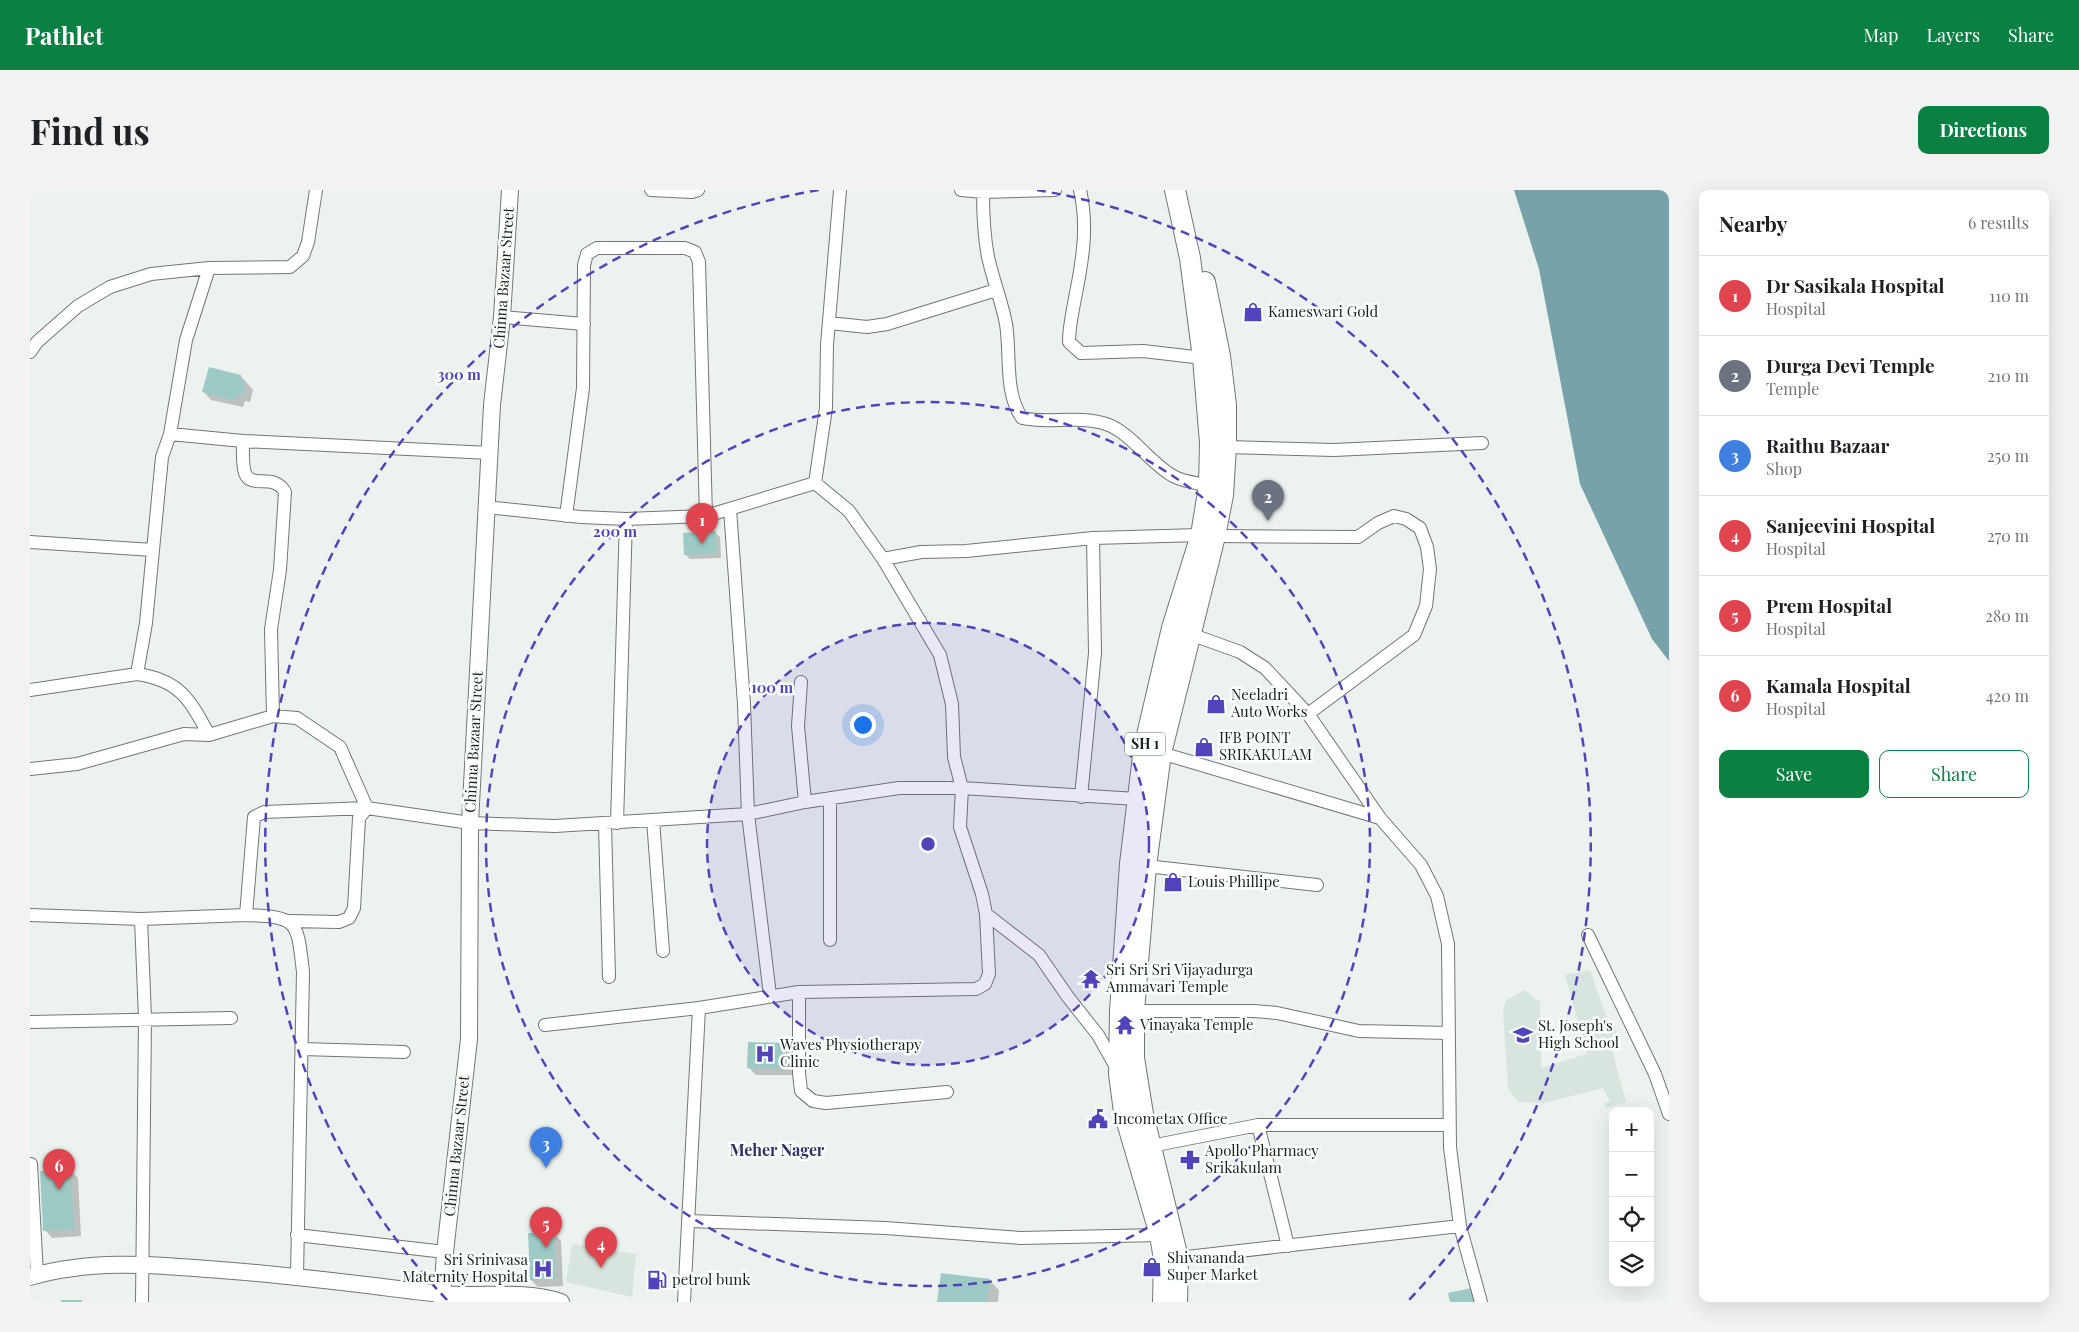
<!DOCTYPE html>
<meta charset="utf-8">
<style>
:root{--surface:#fff;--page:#f2f2f2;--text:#202124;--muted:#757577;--line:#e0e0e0;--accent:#0b8043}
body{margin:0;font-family:"Playfair Display",serif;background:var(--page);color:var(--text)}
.controls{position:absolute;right:15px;bottom:15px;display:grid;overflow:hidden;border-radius:10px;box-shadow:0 5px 20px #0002}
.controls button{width:45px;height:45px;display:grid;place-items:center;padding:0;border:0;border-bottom:1px solid var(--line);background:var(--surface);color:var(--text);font:25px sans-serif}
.you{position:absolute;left:832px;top:534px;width:18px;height:18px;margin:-12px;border:4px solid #fff;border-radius:50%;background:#1a73e8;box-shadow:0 0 0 8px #1a73e833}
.badge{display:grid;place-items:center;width:32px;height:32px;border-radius:50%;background:var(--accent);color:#fff;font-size:16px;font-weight:700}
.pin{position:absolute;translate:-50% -41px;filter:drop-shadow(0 1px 2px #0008)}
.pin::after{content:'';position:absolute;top:26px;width:18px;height:15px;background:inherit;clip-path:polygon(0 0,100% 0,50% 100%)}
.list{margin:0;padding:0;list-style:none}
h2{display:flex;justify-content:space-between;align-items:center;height:65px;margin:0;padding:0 20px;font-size:21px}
h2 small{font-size:16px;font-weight:400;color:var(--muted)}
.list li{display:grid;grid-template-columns:32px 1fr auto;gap:15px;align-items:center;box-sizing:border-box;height:80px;padding:0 20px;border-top:1px solid var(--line)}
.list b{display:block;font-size:19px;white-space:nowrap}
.list p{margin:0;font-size:16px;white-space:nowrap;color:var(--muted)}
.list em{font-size:16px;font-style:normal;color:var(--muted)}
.actions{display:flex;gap:10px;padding:15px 20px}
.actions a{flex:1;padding:11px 0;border:1px solid var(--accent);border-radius:10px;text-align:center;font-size:18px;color:var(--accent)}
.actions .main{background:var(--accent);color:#fff}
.icon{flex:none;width:28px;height:28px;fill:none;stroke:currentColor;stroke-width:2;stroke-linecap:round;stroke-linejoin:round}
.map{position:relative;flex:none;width:1639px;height:1112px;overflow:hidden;border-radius:10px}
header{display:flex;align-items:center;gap:30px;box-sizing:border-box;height:70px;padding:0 25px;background:var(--accent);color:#fff}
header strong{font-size:24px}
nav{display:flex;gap:28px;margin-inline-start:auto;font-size:18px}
.intro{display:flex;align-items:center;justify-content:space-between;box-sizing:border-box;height:120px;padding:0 30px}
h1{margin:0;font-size:35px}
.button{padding:12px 22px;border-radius:10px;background:var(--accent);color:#fff;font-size:18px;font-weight:700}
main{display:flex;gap:30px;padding:0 30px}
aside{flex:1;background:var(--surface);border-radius:10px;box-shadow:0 5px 20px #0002}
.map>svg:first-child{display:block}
.built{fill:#d8e5de}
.water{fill:#77a2aa}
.shadow{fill:#0003}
.building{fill:#9dcac4}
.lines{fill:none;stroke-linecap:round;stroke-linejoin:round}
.minor-casing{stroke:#727774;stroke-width:14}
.tertiary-casing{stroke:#727774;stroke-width:18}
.primary-casing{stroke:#727774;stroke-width:22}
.minor{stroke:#fff;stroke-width:12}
.tertiary{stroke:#fff;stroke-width:16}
.primary{stroke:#fff;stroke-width:20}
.ring{fill:none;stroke:#5144bb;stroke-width:2.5;stroke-dasharray:9 6}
.labels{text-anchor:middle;stroke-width:5;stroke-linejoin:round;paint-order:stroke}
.shield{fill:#fafffc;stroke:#616462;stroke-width:1}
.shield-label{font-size:14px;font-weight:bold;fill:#1f2120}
.street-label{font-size:15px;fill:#1f2120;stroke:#fafffc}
.poi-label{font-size:15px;fill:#1f2120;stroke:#fafffc;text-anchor:start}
.neighbourhood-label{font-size:16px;font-weight:bold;fill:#322f6a;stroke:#fafffc}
.centre{fill:#5144bb;stroke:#fafffc;stroke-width:2.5}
.ring-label{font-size:15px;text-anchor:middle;font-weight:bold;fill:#5144bb;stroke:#fafffc;stroke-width:5;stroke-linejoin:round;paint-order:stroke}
</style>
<header>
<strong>Pathlet</strong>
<nav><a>Map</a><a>Layers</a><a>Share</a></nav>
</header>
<div class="intro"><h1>Find us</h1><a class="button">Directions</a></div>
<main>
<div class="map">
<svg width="1639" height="1112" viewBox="0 0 1639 1112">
<rect width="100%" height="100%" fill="#ecf2ef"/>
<path class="built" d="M1560,780L1579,834L1585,837L1589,853L1581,857L1596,912L1576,918L1574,913L1580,911L1573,898L1513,913L1488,912L1478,898L1473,820L1476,810L1495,800L1510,812L1511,878L1557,864L1535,785Z
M542,1054L606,1064L602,1107L536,1092Z"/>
<path class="water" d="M1484,0H1639V471L1622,449L1550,294L1509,79Z"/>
<path class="shadow" d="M211,186L223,200L220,212L215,211L213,217L181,210L174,202Z
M685,343L690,347L691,368L660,369L656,365Z
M756,854L764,861L763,885H726L718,877Z
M41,981L48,988L51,1046L22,1048L15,1040Z
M524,1044L531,1051L533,1096L508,1097L501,1090Z
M959,1090L969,1100L968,1112H909Z"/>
<path class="building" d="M179,177L211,185L210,190L216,191L213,205L208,204L206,211L172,202Z
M686,341L687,363L654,365L653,343Z
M718,852L757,853L756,879L717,878Z
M41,980L44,1039L13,1041L10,981Z
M524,1042L526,1089L500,1090L498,1043Z
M911,1083L960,1089L957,1112H907Z
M1446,1097L1449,1112H1420L1418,1103Z
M31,1110H52V1112H31Z"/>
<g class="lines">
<defs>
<path id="minor" d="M621,0L662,2L668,0
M931,0L953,2
M1025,0L953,2C953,24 954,46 958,67C963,90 972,112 976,134C981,164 974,203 992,228C1019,234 1048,225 1076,234C1101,242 1121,275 1145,287C1155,292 1168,293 1179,296
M1050,0C1058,35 1053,68 1046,103C1043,120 1039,135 1039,152L1051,163L1113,161L1173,168
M472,127L554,134
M799,133L837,137L857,134L966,100
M0,162L7,152L48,116L80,97L121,84L179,78L260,77L273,66L278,52L286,0
M140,244L213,251C213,260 212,274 215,283C221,300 244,282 255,302L250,380L241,439L243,526
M213,251L460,263
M1196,257L1304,260L1452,253
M785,293L796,218L797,155L810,0
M456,317L551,327L596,329L676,326L785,293L819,321L853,369L910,465L922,514L924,567L932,598L930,637L952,704L956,724
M700,319L714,514L718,624L740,805
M536,326L553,198L554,75L557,64L567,58H655L665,62L669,72L676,326
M1185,346L1328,347L1348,333L1364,326L1376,329L1390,338L1397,357L1400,379L1396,416L1384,445L1278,524
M0,352L123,360L116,433L107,484
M123,360L132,267L140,244L156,150L179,78
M853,369L891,362L936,361L1063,348L1171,345
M1160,444L1210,462L1235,478L1278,524L1350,628L1391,675L1407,706L1418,754L1420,957L1430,1036L1451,1112
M771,492L768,536L775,612
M0,500L107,484C150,490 160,510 179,545
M1131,563L1350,628
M0,579L47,574L154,544L179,545L243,526L267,528L310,557L337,618L440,633L525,636L718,624L775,612L869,598H932L1107,609
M1051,607L1065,463L1063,348
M800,608V750
M623,630L633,761
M587,633L596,329
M575,634L579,787
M1116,676L1287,695
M0,725L111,729L115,828L112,1112
M216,725C269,727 267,731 273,782L267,1086
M111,729L216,725L224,627L234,622L337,618
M260,731L309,732L319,728L324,718L329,628L337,618
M1558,745L1625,884L1639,924
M769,802V883L771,901L783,911L796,913L917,902
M1104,821H1224L1247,823L1329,841L1419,843
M0,832L201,828
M515,835L669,818
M272,859L374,862
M1228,935L1258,1056
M1121,956L1228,935H1418
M1,974L7,1085
M659,1031L855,1038L990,1048L1130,1045
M267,1045L415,1062
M1148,1068L1430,1036
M654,1112L669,818L769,802L946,799L955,794L959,784L956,724L1009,765L1038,807L1068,845L1086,877"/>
<path id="tertiary" d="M0,1087C57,1070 119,1074 177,1079C255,1084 333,1095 411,1104C451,1108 492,1099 531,1112
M412,1112L415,1062L439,849L440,633L462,215L472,127L480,0"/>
<path id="primary" d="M1133,1112L1134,1069L1130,1045L1094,922L1089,884L1090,821L1100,674L1114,558L1142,438L1171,345L1179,296L1180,253L1173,168L1160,68L1145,0
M1147,1112L1148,1068L1113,924L1104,868V821L1116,676L1131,563L1185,346L1193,305L1196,257V215L1190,166L1175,92"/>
</defs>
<use href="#minor" class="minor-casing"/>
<use href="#tertiary" class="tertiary-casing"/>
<use href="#primary" class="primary-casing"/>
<use href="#minor" class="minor"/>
<use href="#tertiary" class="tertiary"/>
<use href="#primary" class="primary"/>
</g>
<circle cx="898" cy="654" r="221" fill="#5144bb" fill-opacity=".12"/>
<g class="ring">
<circle cx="898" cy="654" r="221"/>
<circle cx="898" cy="654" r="442"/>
<path d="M417 1110A663 663 0 0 1 789 0M1007 0A663 663 0 0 1 1379 1110"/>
</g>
<defs>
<symbol id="shop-bare" viewBox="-9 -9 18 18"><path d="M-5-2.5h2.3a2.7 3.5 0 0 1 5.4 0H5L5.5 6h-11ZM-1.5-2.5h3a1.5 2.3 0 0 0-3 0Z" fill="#5144bb" stroke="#fafffc" stroke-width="2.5" paint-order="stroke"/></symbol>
<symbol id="temple-bare" viewBox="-9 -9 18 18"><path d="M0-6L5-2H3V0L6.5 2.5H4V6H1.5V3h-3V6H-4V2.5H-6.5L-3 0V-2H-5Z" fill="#5144bb" stroke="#fafffc" stroke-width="2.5" paint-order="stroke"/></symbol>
<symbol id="school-bare" viewBox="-9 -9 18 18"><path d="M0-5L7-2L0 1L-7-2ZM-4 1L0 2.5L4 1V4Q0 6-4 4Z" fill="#5144bb" stroke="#fafffc" stroke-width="2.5" paint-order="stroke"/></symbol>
<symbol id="hospital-bare" viewBox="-9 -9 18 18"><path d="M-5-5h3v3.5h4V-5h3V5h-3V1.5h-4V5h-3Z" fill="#5144bb" stroke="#fafffc" stroke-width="2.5" paint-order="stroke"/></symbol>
<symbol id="civic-bare" viewBox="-9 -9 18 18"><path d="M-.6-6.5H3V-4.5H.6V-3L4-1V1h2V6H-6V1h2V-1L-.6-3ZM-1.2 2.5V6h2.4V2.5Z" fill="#5144bb" stroke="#fafffc" stroke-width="2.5" paint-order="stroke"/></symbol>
<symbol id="pharmacy-bare" viewBox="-9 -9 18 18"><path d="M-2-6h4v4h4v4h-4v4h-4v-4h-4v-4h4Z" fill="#5144bb" stroke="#fafffc" stroke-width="2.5" paint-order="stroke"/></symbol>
<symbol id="fuel-bare" viewBox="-9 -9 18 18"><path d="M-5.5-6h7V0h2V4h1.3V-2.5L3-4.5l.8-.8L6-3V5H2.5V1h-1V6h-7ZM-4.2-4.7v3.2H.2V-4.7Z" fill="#5144bb" stroke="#fafffc" stroke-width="2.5" paint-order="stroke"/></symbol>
</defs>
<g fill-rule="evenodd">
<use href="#shop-bare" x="1209" y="108" width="28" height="28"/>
<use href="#shop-bare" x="1172" y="500" width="28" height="28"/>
<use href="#shop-bare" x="1160" y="543" width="28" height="28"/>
<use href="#shop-bare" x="1129" y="678" width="28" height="28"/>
<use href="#temple-bare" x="1047" y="775" width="28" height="28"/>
<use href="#temple-bare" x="1081" y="821" width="28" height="28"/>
<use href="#school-bare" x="1479" y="831" width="28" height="28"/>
<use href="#hospital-bare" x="721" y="850" width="28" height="28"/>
<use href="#civic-bare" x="1054" y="915" width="28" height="28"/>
<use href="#pharmacy-bare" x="1146" y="956" width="28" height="28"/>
<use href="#shop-bare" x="1108" y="1063" width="28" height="28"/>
<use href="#hospital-bare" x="499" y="1065" width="28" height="28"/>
<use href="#fuel-bare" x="613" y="1076" width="28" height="28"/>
</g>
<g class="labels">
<rect class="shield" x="1095" y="542.5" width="40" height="23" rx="4"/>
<g class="shield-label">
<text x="1115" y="559">SH 1</text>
</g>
<g class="street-label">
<text transform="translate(474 88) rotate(-86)" y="5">Chinna Bazaar Street</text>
<text transform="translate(444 552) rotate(-87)" y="5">Chinna Bazaar Street</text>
<text transform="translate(427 956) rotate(-84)" y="5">Chinna Bazaar Street</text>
</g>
<g class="poi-label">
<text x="1238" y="127">Kameswari Gold</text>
<text x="1201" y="510">Neeladri<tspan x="1201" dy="17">Auto Works</tspan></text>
<text x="1189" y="553">IFB POINT<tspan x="1189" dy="17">SRIKAKULAM</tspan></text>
<text x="1158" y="697">Louis Phillipe</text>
<text x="1076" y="785">Sri Sri Sri Vijayadurga<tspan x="1076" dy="17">Ammavari Temple</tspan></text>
<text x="1110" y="840">Vinayaka Temple</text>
<text x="1508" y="841">St. Joseph's<tspan x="1508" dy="17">High School</tspan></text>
<text x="750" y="860">Waves Physiotherapy<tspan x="750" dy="17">Clinic</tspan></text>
<text x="1083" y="934">Incometax Office</text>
<text x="1175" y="966">Apollo Pharmacy<tspan x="1175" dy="17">Srikakulam</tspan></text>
<text x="1137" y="1073">Shivananda<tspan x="1137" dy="17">Super Market</tspan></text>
<text x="498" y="1075" text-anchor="end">Sri Srinivasa<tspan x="498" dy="17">Maternity Hospital</tspan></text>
<text x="642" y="1095">petrol bunk</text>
</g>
<g class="neighbourhood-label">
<text x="747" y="966">Meher Nager</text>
</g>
</g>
<circle cx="898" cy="654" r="8" class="centre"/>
<g class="ring-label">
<text x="429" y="190">300 m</text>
<text x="585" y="347">200 m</text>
<text x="742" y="503">100 m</text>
</g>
</svg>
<div class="controls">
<button>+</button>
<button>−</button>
<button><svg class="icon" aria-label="locate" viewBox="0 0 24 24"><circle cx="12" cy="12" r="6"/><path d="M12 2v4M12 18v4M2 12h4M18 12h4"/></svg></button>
<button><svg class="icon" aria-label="layers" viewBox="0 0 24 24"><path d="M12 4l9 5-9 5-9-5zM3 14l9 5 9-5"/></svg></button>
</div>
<div class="you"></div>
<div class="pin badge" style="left:672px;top:354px;background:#e0444e">1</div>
<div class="pin badge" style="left:1238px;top:331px;background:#6b7280">2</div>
<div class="pin badge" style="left:516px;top:978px;background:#3f7fe0">3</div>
<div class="pin badge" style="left:571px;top:1078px;background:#e0444e">4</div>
<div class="pin badge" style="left:516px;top:1058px;background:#e0444e">5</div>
<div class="pin badge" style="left:29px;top:1000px;background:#e0444e">6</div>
</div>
<aside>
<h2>Nearby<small>6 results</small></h2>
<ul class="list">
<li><span class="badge" style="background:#e0444e">1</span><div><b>Dr Sasikala Hospital</b><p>Hospital</p></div><em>110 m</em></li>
<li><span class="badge" style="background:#6b7280">2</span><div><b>Durga Devi Temple</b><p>Temple</p></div><em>210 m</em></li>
<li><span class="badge" style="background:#3f7fe0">3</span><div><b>Raithu Bazaar</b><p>Shop</p></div><em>250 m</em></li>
<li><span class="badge" style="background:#e0444e">4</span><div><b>Sanjeevini Hospital</b><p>Hospital</p></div><em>270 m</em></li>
<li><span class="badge" style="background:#e0444e">5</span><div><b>Prem Hospital</b><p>Hospital</p></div><em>280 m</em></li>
<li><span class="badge" style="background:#e0444e">6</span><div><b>Kamala Hospital</b><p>Hospital</p></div><em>420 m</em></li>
</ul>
<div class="actions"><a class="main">Save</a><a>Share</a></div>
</aside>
</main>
